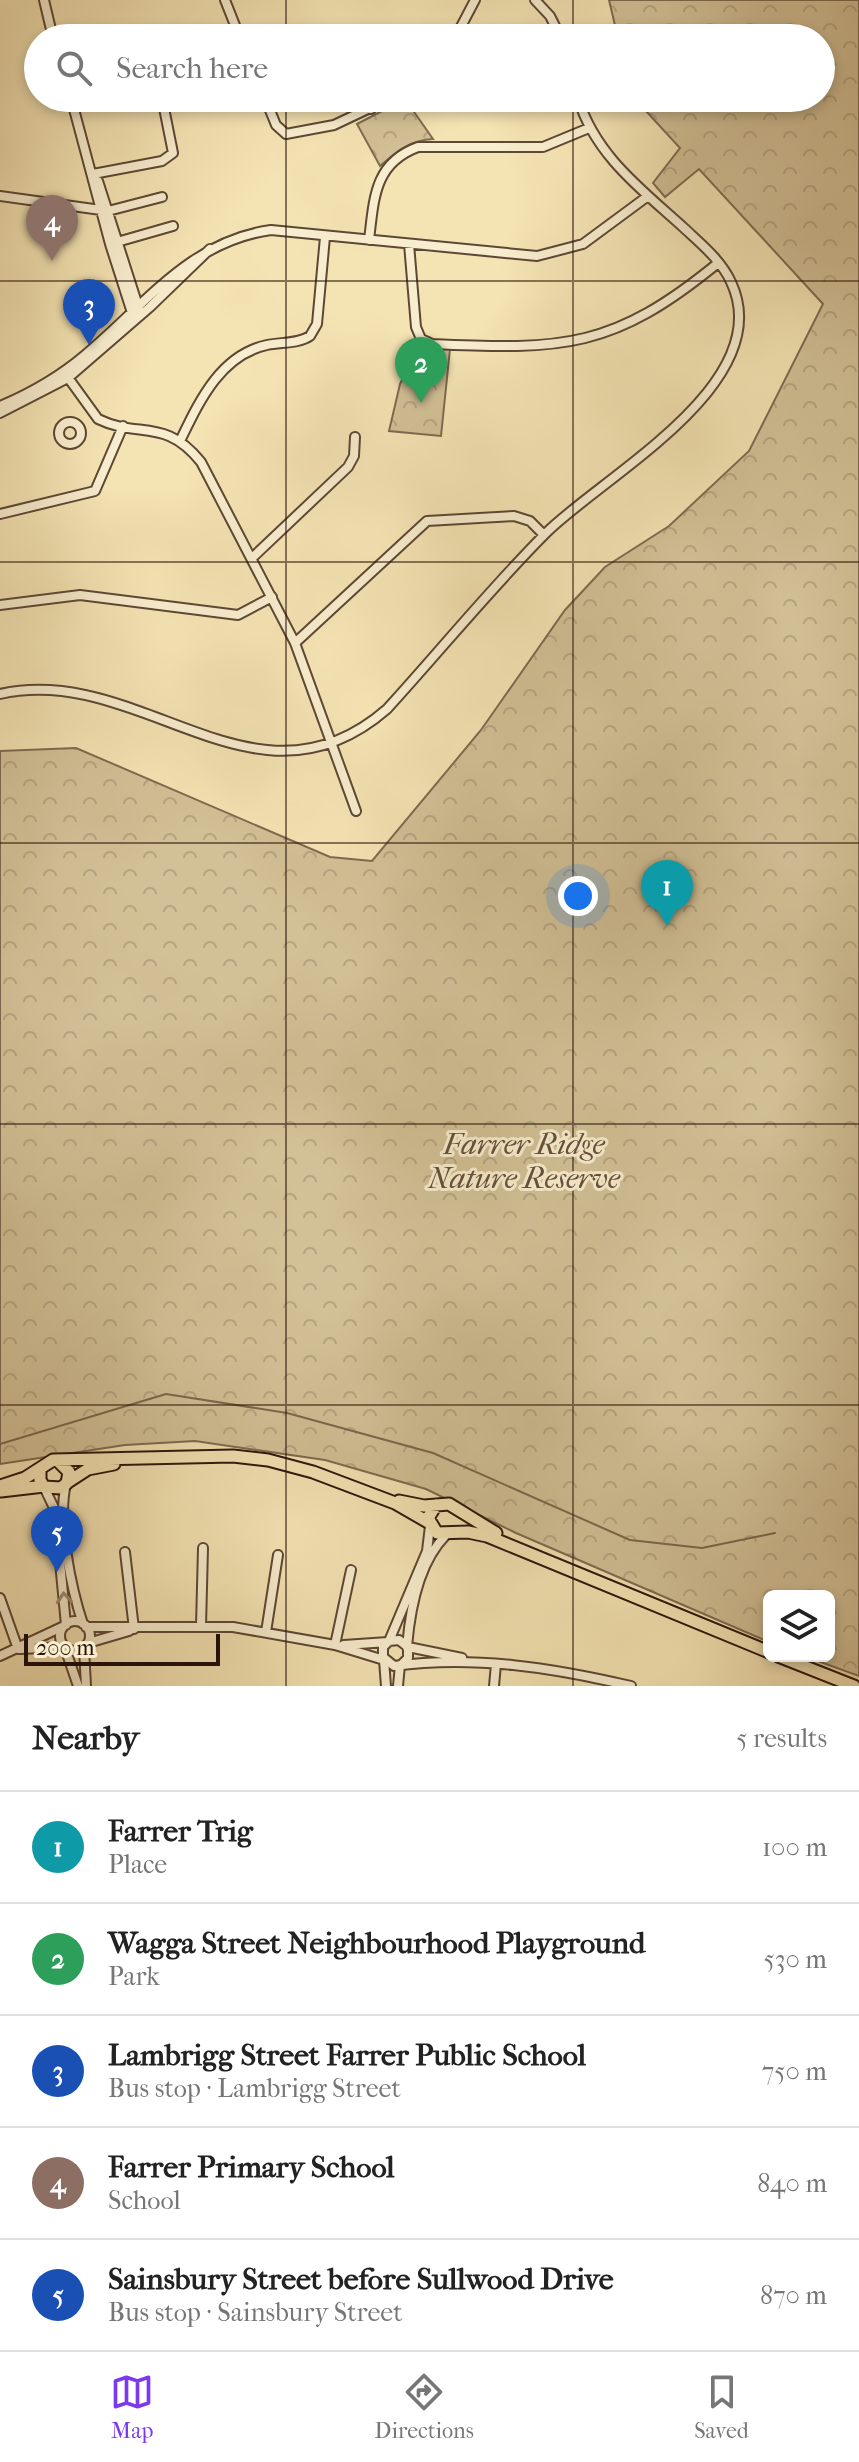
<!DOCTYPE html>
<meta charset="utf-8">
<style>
:root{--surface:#fff;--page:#f6f6f6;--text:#222;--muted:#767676;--line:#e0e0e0;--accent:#7c3aed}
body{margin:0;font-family:"IM FELL French Canon",serif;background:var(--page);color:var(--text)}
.controls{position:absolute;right:24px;bottom:24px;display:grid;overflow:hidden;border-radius:12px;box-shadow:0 4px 12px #0003}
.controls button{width:72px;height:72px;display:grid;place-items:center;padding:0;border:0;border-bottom:2px solid var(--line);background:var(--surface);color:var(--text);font:40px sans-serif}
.scale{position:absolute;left:24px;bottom:20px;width:196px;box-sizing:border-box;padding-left:8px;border:4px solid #2b140a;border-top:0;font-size:22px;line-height:28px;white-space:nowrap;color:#2b140a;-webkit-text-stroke:6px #f8edce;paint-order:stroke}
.you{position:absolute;left:578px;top:896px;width:28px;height:28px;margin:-20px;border:6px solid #fff;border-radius:50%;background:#1a73e8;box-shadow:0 0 0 12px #1a73e833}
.badge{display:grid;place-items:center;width:52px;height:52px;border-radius:50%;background:var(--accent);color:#fff;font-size:26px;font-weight:700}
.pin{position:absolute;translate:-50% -66px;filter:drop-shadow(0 2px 4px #0008)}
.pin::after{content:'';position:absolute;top:42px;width:28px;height:24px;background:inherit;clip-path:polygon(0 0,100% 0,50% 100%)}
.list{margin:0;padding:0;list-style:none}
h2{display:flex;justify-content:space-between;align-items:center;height:104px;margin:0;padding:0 32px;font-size:34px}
h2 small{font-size:26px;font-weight:400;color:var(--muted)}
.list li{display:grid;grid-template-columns:52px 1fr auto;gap:24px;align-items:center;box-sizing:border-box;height:112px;padding:0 32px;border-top:2px solid var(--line)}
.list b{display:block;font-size:30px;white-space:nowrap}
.list p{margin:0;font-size:26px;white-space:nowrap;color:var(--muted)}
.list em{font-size:26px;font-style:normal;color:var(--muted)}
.icon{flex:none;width:44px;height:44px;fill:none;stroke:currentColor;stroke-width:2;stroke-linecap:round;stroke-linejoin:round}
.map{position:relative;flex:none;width:859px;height:1686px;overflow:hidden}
.search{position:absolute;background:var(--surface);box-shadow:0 4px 12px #0003;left:24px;right:24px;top:24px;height:88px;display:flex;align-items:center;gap:20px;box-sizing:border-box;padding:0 28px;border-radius:44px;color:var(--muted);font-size:30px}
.sheet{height:664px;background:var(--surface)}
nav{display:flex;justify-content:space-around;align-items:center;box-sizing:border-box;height:112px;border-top:2px solid var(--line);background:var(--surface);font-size:22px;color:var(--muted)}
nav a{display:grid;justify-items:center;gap:4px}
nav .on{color:var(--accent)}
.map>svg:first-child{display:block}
.forest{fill:url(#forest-crowns);stroke:#7e6a50;stroke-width:2}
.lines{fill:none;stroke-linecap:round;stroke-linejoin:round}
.stream{stroke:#7b664d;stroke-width:2}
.minor-casing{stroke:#5d4834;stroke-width:12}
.major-casing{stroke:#2b140a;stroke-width:15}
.minor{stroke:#f8edce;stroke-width:8}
.major{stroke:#f4e3b3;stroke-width:11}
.oneway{stroke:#9c8b76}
.grid{fill:none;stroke:#2b140a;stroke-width:2;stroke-opacity:0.55}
.labels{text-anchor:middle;stroke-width:6;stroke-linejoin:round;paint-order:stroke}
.park-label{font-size:30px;font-style:italic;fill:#65503b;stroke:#f8edce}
</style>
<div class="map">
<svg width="859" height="1686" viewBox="0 0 859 1686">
<defs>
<pattern id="forest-crowns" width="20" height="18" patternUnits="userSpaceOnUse" patternTransform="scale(2)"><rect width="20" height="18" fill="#d2c096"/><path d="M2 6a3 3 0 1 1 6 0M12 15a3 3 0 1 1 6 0" fill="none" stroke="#b4a480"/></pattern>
</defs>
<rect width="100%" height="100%" fill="#f4e3b3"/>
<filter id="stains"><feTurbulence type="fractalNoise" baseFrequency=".0025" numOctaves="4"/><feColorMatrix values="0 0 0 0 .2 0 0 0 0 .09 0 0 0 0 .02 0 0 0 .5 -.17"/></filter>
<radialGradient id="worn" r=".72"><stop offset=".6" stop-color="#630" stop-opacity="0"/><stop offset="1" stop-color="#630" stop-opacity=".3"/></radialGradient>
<path class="forest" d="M609,0H859V1676L804,1656H829V1596H769V1642L516,1533L426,1489L325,1460L195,1441L125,1445L0,1464V751L76,748L330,857L372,861L481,730L565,610L605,567L669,526L749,451L823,304L699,169L665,197L653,183L680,148L634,98H821V38H618Z
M405,99L433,139C410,140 397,151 380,166L357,124Z
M418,346L450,349L441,436L389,431L400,384Z"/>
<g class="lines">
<path class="stream" d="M0,1444L166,1394L287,1413L433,1453L630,1540L702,1548L775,1533"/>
<defs>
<path id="minor" d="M44,0L53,38
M225,0L240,38
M535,0L550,16L561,38
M455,38L475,0
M71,98L110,244L133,316
M265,98L276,125L286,134L334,125L391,98
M365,98L371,109
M93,174L162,161L173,153L162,98
M98,181L139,309
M0,196L108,211L162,197
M369,240C374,199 374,163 418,147H543L589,128
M117,242L173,226
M409,244L416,327L421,339L432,344C564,350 613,349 718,263
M64,372L98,419C139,439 165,417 201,462L295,643L356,811
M0,406C31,393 59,377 85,355C145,305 190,241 271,230L537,256L583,244L648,196
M0,413L68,378L150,307L210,249
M59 433a11 11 0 1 1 22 0a11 11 0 1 1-22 0Z
M180,441C199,402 220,355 267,345C281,342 298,344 310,336L317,324L325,237
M0,514L95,491L123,426
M252,558L348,467L354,456L355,437
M0,605L80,595L238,615L272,597
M295,643L427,521L514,516L530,521L544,535
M0,694C142,662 255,824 387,709C440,651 490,589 546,533C603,476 779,383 731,282C721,260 701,244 684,228C641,189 595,155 578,98
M66,1484C57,1520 71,1588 83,1624
M44,1487L55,1510L66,1625
M125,1552L134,1629
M0,1598L18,1649
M60 1636a15 15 0 1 1 30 0a15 15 0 1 1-30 0Z
M201,1626L203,1548
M86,1627H233L335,1645L384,1660
M266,1632L278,1555
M389,1641L427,1551L430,1526
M88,1643L129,1631
M335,1645L351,1570
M344,1645L388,1642
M407,1647C410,1610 419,1562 446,1535
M408,1647L462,1658
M65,1648L78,1686
M84,1648L86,1686
M21,1649L64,1647
M0,1656L64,1626
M384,1660L386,1686
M401,1665L408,1658V1647L399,1640L389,1641L383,1647V1657L394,1666C473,1655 554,1668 631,1686
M398,1686L400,1665
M494,1686L496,1664"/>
<path id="major" d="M40,1469V1480L44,1487L61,1488L67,1483L69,1472L57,1460
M68,1482L88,1469L114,1464
M0,1486L25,1478L53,1460L233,1456L268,1460L313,1472L395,1503L428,1522
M1,1491L44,1486
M399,1501L424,1506L449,1504L496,1533
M436,1505L428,1518L437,1533L468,1532L487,1536L769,1652
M778,1656L854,1686"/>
</defs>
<use href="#minor" class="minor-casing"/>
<use href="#major" class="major-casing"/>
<use href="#minor" class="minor"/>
<use href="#major" class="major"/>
</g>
<defs><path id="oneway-chevron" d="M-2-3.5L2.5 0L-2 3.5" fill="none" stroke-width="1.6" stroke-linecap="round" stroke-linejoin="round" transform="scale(2)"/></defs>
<use class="oneway" href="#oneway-chevron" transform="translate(64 1598) rotate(-95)"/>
<path class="grid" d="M286,0V38M573,0V38M286,98V1686M573,98V1686M0,281H859M0,562H859M0,843H859M0,1124H859M0,1405H859"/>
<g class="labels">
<g class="park-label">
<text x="524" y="1154">Farrer Ridge<tspan x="524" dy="34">Nature Reserve</tspan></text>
</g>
</g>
<rect width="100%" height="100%" filter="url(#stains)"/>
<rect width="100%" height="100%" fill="url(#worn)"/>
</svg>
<div class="controls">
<button><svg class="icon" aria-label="layers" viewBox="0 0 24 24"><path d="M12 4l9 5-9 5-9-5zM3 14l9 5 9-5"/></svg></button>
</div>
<div class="scale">200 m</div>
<div class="you"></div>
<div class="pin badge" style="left:667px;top:926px;background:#0f9aa8">1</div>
<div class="pin badge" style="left:421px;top:403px;background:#2e9e5b">2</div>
<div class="pin badge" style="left:89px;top:345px;background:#1a4fb4">3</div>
<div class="pin badge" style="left:52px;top:261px;background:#8d6e63">4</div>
<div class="pin badge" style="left:57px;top:1572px;background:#1a4fb4">5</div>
<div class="search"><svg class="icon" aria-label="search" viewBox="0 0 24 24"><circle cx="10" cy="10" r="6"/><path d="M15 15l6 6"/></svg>Search here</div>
</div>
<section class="sheet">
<h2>Nearby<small>5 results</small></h2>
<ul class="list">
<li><span class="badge" style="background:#0f9aa8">1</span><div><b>Farrer Trig</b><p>Place</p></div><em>100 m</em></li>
<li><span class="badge" style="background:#2e9e5b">2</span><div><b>Wagga Street Neighbourhood Playground</b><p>Park</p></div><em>530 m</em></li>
<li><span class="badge" style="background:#1a4fb4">3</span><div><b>Lambrigg Street Farrer Public School</b><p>Bus stop · Lambrigg Street</p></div><em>750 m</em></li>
<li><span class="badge" style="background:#8d6e63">4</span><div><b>Farrer Primary School</b><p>School</p></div><em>840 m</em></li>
<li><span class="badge" style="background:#1a4fb4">5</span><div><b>Sainsbury Street before Sullwood Drive</b><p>Bus stop · Sainsbury Street</p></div><em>870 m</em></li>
</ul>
</section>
<nav>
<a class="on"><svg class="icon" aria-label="map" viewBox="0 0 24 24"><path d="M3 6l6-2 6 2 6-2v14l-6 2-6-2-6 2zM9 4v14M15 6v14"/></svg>Map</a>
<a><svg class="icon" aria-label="directions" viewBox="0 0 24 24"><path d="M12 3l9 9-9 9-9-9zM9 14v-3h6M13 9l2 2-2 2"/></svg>Directions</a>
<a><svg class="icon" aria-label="saved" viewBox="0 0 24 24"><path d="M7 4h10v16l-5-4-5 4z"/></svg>Saved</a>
</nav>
